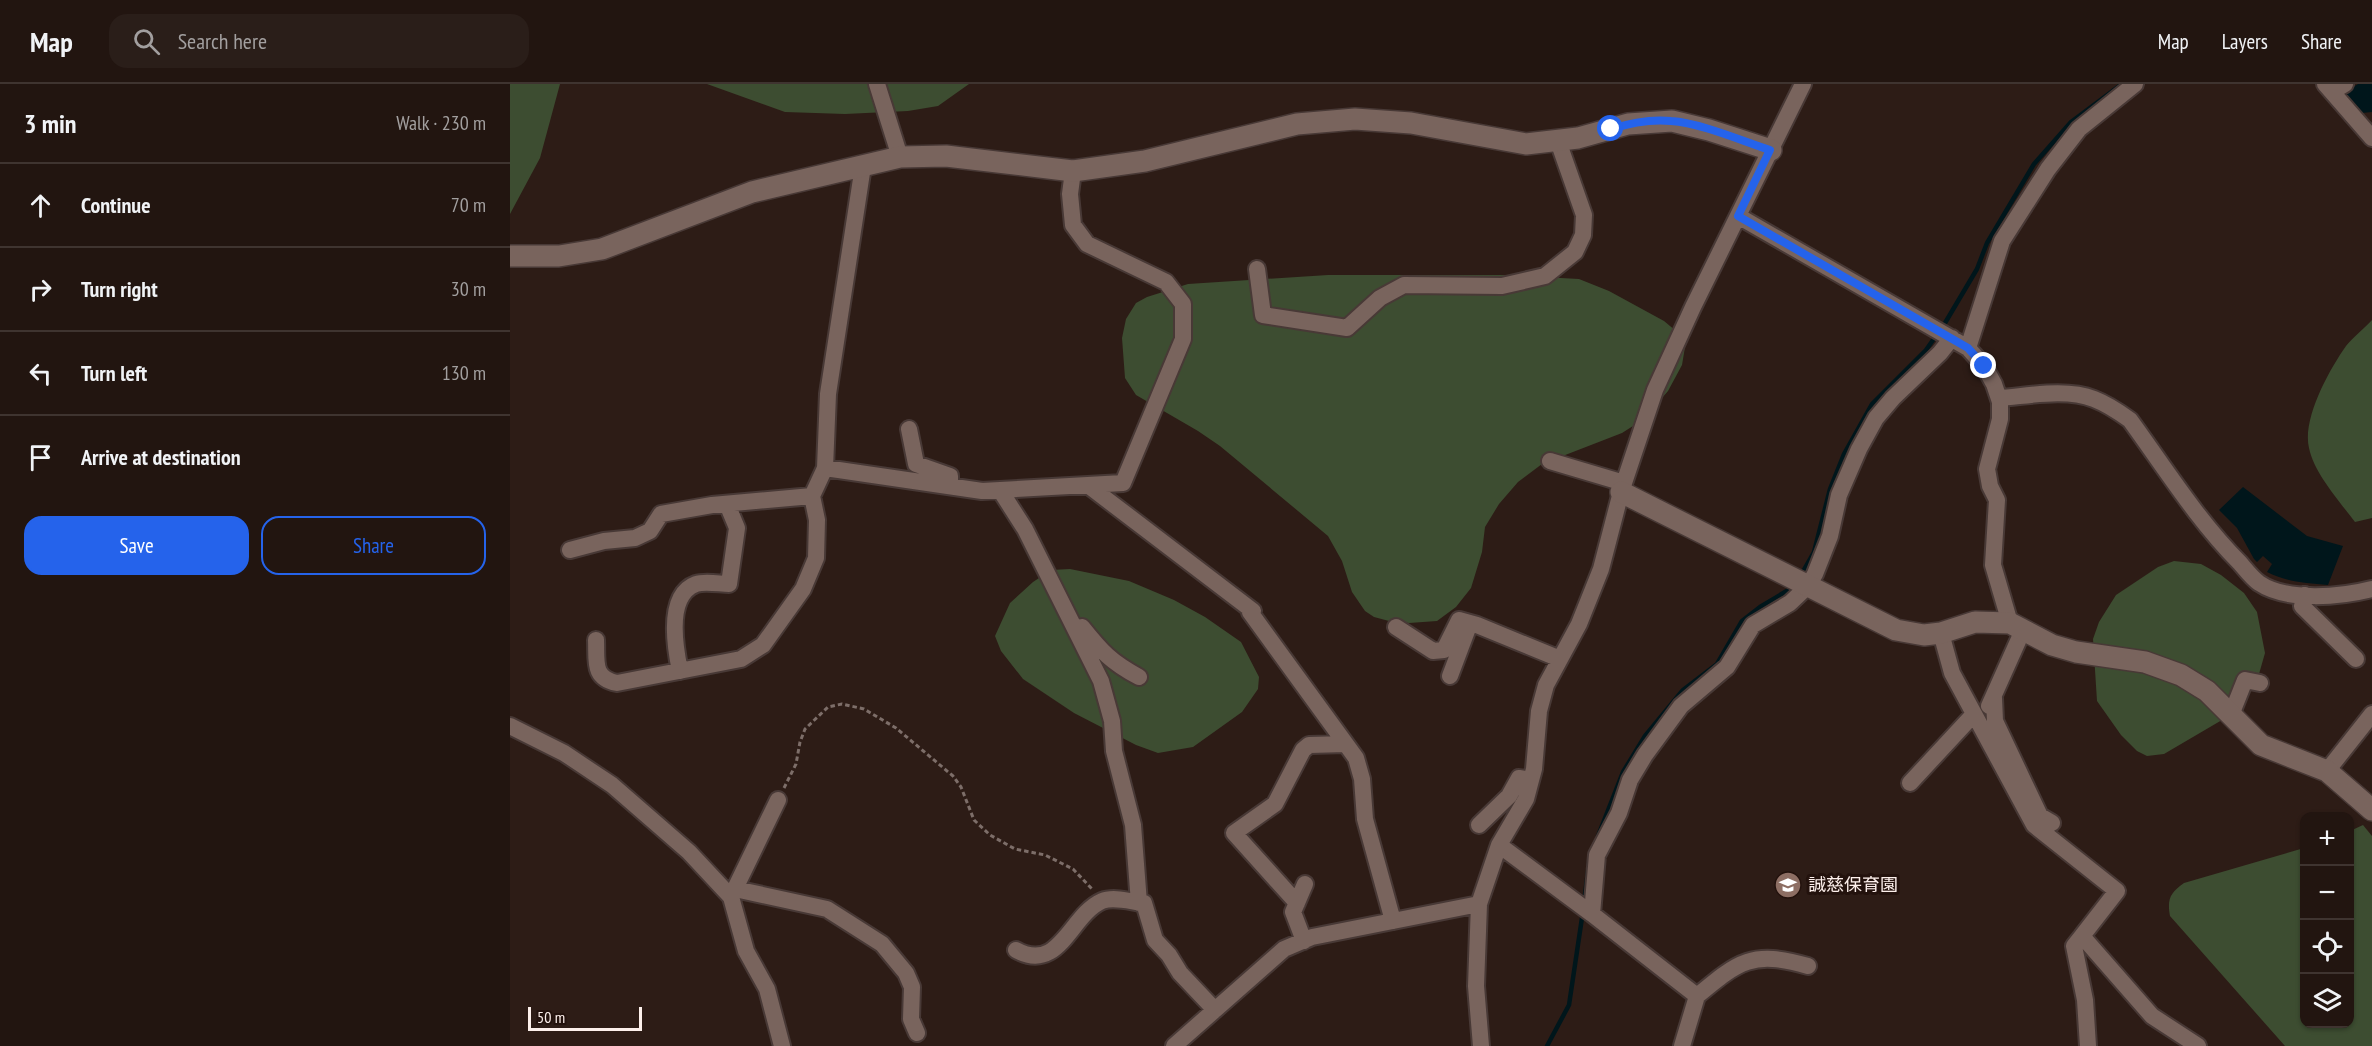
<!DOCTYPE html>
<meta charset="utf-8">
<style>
:root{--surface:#221510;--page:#2a1e19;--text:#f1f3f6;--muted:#a29f9f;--line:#3f3430;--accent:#2563eb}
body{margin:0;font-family:"PT Sans Narrow","Noto Sans JP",sans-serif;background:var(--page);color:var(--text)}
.controls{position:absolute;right:18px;bottom:18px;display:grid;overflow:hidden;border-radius:12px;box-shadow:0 2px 4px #0004}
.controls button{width:54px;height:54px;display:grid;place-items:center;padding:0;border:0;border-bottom:2px solid var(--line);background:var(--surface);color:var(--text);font:30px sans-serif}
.scale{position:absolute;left:18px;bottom:15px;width:114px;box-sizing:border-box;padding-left:6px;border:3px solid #fdf0ec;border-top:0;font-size:16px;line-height:21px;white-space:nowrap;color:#fdf0ec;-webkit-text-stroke:4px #23120d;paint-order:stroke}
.stop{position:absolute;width:18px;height:18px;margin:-14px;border:4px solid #2563eb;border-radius:50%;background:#fff}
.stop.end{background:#2563eb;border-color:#fff;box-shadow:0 2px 6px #0008}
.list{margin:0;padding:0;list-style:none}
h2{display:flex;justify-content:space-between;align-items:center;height:78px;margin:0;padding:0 24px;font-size:26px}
h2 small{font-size:20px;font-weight:400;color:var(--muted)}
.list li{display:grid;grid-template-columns:39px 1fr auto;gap:18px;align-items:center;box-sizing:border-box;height:84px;padding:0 24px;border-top:2px solid var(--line)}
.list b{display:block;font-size:22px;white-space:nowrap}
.list em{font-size:20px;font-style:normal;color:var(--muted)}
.actions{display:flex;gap:12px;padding:18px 24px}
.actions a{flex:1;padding:14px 0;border:2px solid var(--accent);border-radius:18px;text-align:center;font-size:21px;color:var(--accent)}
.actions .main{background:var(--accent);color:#fff}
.icon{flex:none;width:33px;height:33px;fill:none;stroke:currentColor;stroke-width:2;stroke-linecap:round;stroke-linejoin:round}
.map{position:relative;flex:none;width:1862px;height:962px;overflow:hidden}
header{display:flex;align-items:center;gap:36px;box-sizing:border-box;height:84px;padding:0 30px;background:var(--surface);border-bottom:2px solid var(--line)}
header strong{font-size:28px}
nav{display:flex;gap:33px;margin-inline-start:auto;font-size:21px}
.search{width:420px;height:54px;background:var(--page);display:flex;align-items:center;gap:15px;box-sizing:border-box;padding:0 21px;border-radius:18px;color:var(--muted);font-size:22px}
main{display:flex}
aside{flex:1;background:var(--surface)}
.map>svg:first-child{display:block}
.green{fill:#3d4d31}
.water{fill:#00161b}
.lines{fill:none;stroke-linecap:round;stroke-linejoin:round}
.stream{stroke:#00161b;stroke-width:4.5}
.minor-casing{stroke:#483936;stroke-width:20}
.tertiary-casing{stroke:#483936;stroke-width:24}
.path{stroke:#7d6e69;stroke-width:3;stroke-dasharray:4.5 3;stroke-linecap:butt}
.minor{stroke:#79645d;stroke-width:16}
.tertiary{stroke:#79645d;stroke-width:21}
.route{stroke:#2563eb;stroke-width:8}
.labels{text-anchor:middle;stroke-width:6;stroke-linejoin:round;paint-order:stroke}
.poi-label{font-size:18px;fill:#fdf0ec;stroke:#23120d;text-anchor:start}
</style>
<header>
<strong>Map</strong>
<div class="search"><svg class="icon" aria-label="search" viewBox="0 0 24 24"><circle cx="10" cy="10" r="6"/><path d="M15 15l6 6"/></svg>Search here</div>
<nav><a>Map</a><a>Layers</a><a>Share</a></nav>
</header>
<main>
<aside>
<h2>3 min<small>Walk · 230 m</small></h2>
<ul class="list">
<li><svg class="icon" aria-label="ahead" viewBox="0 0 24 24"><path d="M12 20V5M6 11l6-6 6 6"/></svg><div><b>Continue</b></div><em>70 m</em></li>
<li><svg class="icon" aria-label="right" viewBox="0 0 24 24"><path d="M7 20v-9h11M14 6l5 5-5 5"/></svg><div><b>Turn right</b></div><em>30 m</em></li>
<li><svg class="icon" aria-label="left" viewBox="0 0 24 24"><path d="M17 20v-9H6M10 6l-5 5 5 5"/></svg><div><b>Turn left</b></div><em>130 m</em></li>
<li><svg class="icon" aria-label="arrive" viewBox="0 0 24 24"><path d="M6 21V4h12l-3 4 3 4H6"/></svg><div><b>Arrive at destination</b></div></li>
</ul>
<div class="actions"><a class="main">Save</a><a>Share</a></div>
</aside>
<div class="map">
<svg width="1862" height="962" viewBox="0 0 1862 962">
<rect width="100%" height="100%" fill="#2d1c16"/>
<path class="green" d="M0,0H50L30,74L0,130Z
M197,0H459L428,22L398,27L335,30L275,28Z
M818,191H997L1069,195L1099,207L1154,237L1172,252L1175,263L1172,281L1158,307L1134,335L1112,349L1032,380L1008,398L989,420L975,443L972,468L961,504L946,523L927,537L899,539L879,537L864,533L855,527L842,508L832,477L818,452L710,362L688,347L626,311L615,294L612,254L616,235L626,219L637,213L678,200Z
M1862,236V434L1845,438C1830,418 1804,389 1799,364C1792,335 1819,286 1836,262C1843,253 1854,245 1862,236Z
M1664,477L1691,480L1711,491L1734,509L1747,528L1755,569L1747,597L1730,619L1712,636L1654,670L1637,672L1627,667L1611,651L1587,617L1583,555L1589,538L1606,511L1648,483Z
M560,485L619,497L664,516L695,533L731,558L749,593L748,605L732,628L683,663L648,669L626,661L564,629L513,595L491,567L485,552L500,519L523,498L541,486Z
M1853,741L1862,752V962H1775L1660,832C1657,815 1660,809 1674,799L1794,764V940H1840V747Z"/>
<path class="water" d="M1848,0H1862V28L1852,29L1835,8Z
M1733,403L1797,452L1833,462L1818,501C1796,499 1777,498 1757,488L1762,480L1753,472L1747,478L1744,475L1727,444L1709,426Z"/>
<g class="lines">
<path class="stream" d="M1291,491L1304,468L1320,405L1334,370L1362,320L1416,266L1435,239L1467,185L1477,159L1524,80L1561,38L1612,0
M1088,752L1113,688L1135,652L1173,606L1207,580L1232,537L1250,523L1280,505L1284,500
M1074,819L1080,771
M1037,962L1059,921L1073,827"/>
<defs>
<path id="minor" d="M367,0L390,73
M1815,0L1862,54
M1822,8L1835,0
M353,82L318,310L315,384L472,407L613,399L673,255V220L656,198L577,160L563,141L560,110L563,87
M1228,132L1458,264L1474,282L1484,300L1490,318V335L1477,385L1480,402L1487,416L1483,481L1500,539
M747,185L753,231L837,244L870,214L894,201L992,202L1035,192L1065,168L1073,151L1074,131L1048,57
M1458,264L1492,157L1538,85L1569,45L1625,0
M1489,314C1518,312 1556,304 1584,315C1597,320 1609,328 1620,336C1655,384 1688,437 1730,479C1736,486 1742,494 1749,499C1777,518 1831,513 1862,505
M399,345L406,380L440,392V402
M1040,377L1114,399
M579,402L743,527L740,528L846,674L852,695L855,735L883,837
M490,406L515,445L591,597L602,637L604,667L623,741L629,819
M60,466L94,457L125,454L140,447L151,430L202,421L302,412L315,384
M1795,511L1792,522L1846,575
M572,543C592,568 601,578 629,593
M886,543L923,567L934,566L949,536L967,541L1050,575
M1431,549L1442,589L1524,741L1607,807L1572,852L1642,932L1688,962
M86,556C87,577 82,594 107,599L231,575L253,561L293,505L306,474L307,436L302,412
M170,587C165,563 156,511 186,500C195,497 210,500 219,500L227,444L217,420
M940,592L960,539
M1484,614L1485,637L1530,732L1542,739
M1479,622L1513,546
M1721,631L1735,596L1750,599
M0,642L54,669L102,701L179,768L221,813L236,867L257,905L272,962
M1817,687L1862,630
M1400,699L1464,630
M969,741L999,712L1009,694L1021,696
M989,761L1082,830L1187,912C1229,877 1242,866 1298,882
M225,805L317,825L372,860L396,889L402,903L401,935L407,949
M221,813L268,716
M787,819L724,749L765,720L793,666L799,661L836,660
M1082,830L1087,771L1109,729L1120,696L1135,671L1171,622L1217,583L1243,541L1280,519L1298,502L1305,490L1320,452L1329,411L1349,365L1366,334L1383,314L1430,269L1442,254
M1572,852L1564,862L1575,916L1578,962
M794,857L783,828L795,800
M506,866C550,890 560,831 592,817C604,812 622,818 634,819L645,856L659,871L670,889L705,926
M664,962L774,865L802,853L969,820
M971,962L966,902L969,820L989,761L1016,715L1024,685L1029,627L1036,601L1069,540L1091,485L1111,408L1145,306L1183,223L1293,0
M1172,962L1187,912"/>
<path id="tertiary" d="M0,172H49L92,165L242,108L390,73L436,72L563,87L635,77L787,40L845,35L901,39L1016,60L1068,54L1118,40L1162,37L1199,46L1261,66
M1111,408L1386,546L1414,551L1431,549L1465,538L1500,539L1542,561L1566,568L1635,578L1671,591L1697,607L1751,661L1817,687L1862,726"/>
</defs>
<use href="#minor" class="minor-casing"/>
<use href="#tertiary" class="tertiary-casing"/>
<path class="path" d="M274,704L286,680L290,658L295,645L318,623L332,620L354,625L386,644L443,692L451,703L464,736L480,751L505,765L535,771L563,785L583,806"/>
<use href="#minor" class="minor"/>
<use href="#tertiary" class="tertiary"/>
</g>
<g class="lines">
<path class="route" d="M1101,45C1120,39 1142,35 1161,37C1191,39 1232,57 1260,66L1228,132L1458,264L1474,282"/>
</g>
<defs>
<symbol id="school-disc" viewBox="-11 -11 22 22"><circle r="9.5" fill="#8d6e63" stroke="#23120d"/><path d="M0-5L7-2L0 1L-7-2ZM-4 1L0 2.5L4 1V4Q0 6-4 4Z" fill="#fff"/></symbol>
</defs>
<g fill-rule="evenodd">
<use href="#school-disc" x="1263" y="786" width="30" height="30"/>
</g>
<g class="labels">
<g class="poi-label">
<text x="1298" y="807">誠慈保育園</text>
</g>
</g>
</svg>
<div class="controls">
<button>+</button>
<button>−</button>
<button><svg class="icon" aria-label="locate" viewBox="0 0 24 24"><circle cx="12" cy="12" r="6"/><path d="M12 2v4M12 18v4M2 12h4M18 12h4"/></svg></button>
<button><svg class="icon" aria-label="layers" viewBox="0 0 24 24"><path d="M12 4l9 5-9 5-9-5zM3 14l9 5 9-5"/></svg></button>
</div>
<div class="scale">50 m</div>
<div class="stop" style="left:1101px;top:45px"></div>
<div class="stop end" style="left:1474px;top:282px"></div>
</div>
</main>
